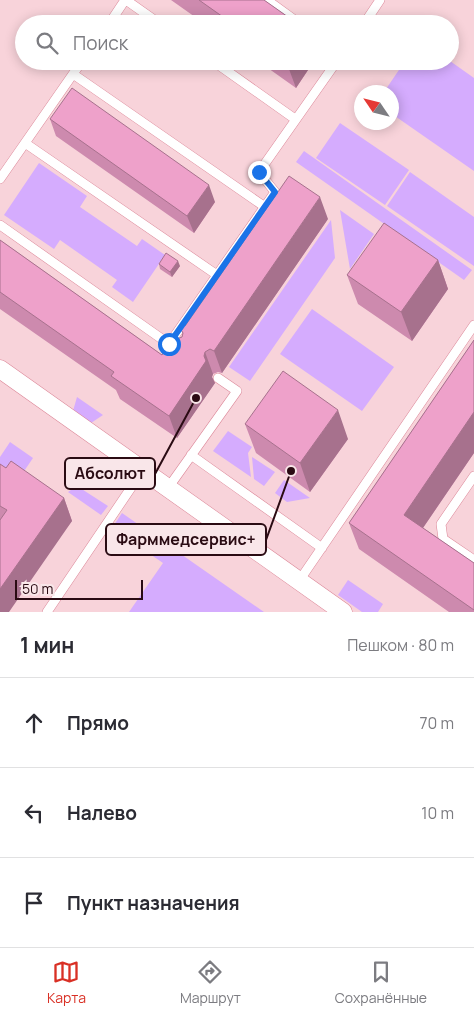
<!DOCTYPE html>
<html lang="ru">
<meta charset="utf-8">
<style>
:root{--surface:#fff;--page:#f7f7f7;--text:#2b2b33;--muted:#7c7c81;--line:#e1e1e2;--accent:#d93025}
body{margin:0;font-family:Manrope,sans-serif;background:var(--page);color:var(--text)}
.compass{position:absolute;left:354px;top:85px;width:45px;height:45px;border-radius:50%;background:var(--surface);box-shadow:0 2px 12px #0003;rotate:305deg}
.scale{position:absolute;left:15px;bottom:12px;width:128px;box-sizing:border-box;padding-left:5px;border:2px solid #2a0b13;border-top:0;font-size:14px;line-height:18px;white-space:nowrap;color:#2a0b13;-webkit-text-stroke:4px #f9e6e9;paint-order:stroke}
.stop{position:absolute;width:15px;height:15px;margin:-11px;border:4px solid #1a73e8;border-radius:50%;background:#fff}
.stop.end{background:#1a73e8;border-color:#fff;box-shadow:0 1px 5px #0008}
.list{margin:0;padding:0;list-style:none}
h2{display:flex;justify-content:space-between;align-items:center;height:65px;margin:0;padding:0 20px;font-size:21px}
h2 small{font-size:16px;font-weight:400;color:var(--muted)}
.list li{display:grid;grid-template-columns:32px 1fr auto;gap:15px;align-items:center;box-sizing:border-box;height:90px;padding:0 20px;border-top:1px solid var(--line)}
.list b{display:block;font-size:19px;white-space:nowrap}
.list em{font-size:16px;font-style:normal;color:var(--muted)}
.icon{flex:none;width:28px;height:28px;fill:none;stroke:currentColor;stroke-width:2;stroke-linecap:round;stroke-linejoin:round}
.map{position:relative;flex:none;width:474px;height:612px;overflow:hidden}
.search{position:absolute;background:var(--surface);box-shadow:0 2px 12px #0003;left:15px;right:15px;top:15px;height:55px;display:flex;align-items:center;gap:12px;box-sizing:border-box;padding:0 18px;border-radius:28px;color:var(--muted);font-size:19px}
.sheet{height:335px;background:var(--surface)}
nav{display:flex;justify-content:space-around;align-items:center;box-sizing:border-box;height:70px;border-top:1px solid var(--line);background:var(--surface);font-size:14px;color:var(--muted)}
nav a{display:grid;justify-items:center;gap:2px}
nav .on{color:var(--accent)}
.map>svg:first-child{display:block}
.green{fill:#d5acfe}
.lines{fill:none;stroke-linecap:round;stroke-linejoin:round}
.lane-casing{stroke:#dc8899;stroke-width:10}
.street-casing{stroke:#dc8899;stroke-width:19}
.lane{stroke:#fff;stroke-width:9}
.street{stroke:#fff;stroke-width:18}
.wall{fill:#cd8aae}
.shaded-wall{fill:#a7718d}
.building{fill:#eea1ca;stroke:#a7718d}
.route{stroke:#1a73e8;stroke-width:6}
.leader{fill:none;stroke:#2a0b13;stroke-width:2}
.callout-dot{fill:#2a0b13;stroke:#f9e6e9;stroke-width:2}
.callout{fill:#f9e6e9;stroke:#2a0b13;stroke-width:2}
.callout-label{font-size:16px;text-anchor:middle;font-weight:bold;fill:#2a0b13}
</style>
<div class="map">
<svg width="474" height="612" viewBox="0 0 474 612">
<rect width="100%" height="100%" fill="#f8d3da"/>
<path class="green" d="M405,61H450L474,78V171L392,114V92H384Z
M340,123L409,170L385,205L316,158Z
M304,151L472,270L464,280L296,162Z
M39,163L87,196L80,207L137,246L142,239L165,255L133,302L112,287L117,280L60,240L54,249L4,215Z
M410,172L474,217V266L387,206Z
M340,210L374,234L350,269Z
M331,220L335,258L250,381L229,367Z
M312,309L394,367L362,411L280,354Z
M77,397L103,415L91,423L73,411Z
M228,431L252,447L248,453L251,477L213,451Z
M10,442L33,458L18,480L0,468V457Z
M252,457L275,472L264,486L254,479Z
M284,480L310,498L287,502L275,493Z
M77,486L108,506L101,515L68,492Z
M122,513L264,612H129L163,563L112,528Z
M348,580L383,604L378,612H362L338,595Z"/>
<g class="lines">
<defs>
<path id="lane" d="M126,0L160,24
M267,0L300,24
M109,24L125,0
M364,24L380,0
M213,61L295,119
M73,74L265,207
M25,143L217,275
M0,179L82,61
M0,225L169,344L275,192L259,172L337,61
M191,455L322,548
M474,476L441,524L443,539L474,560
M168,488L237,391L218,378
M299,581L474,325
M47,612L143,470"/>
<path id="street" d="M0,369L343,612"/>
</defs>
<use href="#lane" class="lane-casing"/>
<use href="#street" class="street-casing"/>
<use href="#lane" class="lane"/>
<use href="#street" class="street"/>
</g>
<path class="wall" d="M171,0H264L298,24H205Z
M258,61H314L296,88Z
M50,119L215,202L194,233L56,136Z
M328,219L222,373L218,372L213,374L212,377L215,383L177,438L120,399L116,390L0,309V240L162,355L177,339L182,337L183,334L180,328L185,326Z
M438,260L448,289L412,341L358,304L347,275Z
M159,264L180,266L172,277L160,269Z
M474,340V453L423,528L474,563V612H449L359,549L349,523Z
M245,424L348,439L310,492L256,453Z
M0,464L6,468L64,498L72,521L0,612Z"/>
<path class="shaded-wall" d="M286,61H314L296,88Z
M209,185L215,202L194,233L187,216Z
M320,197L328,219L222,373L214,351Z
M438,260L448,289L412,341L401,312Z
M178,261L180,266L172,277L170,272Z
M205,352L213,374L212,377L215,383L177,438L169,416L204,356Z
M338,410L348,439L310,492L300,463Z
M474,412V453L414,541L404,515Z
M64,498L72,521L9,612H0V589Z"/>
<path class="building" d="M199,0H264L298,24H233Z
M72,88L209,185L187,216L50,119Z
M289,176L320,197L214,351L210,349L205,352L204,356L206,361L169,416L111,376L114,372L0,292V240L162,355L173,338L177,339L182,337L183,333L180,328L183,324L185,326Z
M384,223L438,260L401,312L347,275Z
M166,253L178,261L170,272L159,264Z
M474,340V412L404,515L474,563V610L349,523Z
M283,371L338,410L300,463L245,424Z
M11,461L64,498L0,589V520L7,510L0,506V464L6,468Z"/>
<g class="lines">
<path class="route" d="M169,344L275,192L259,172"/>
</g>
<path class="leader" d="M196 398L155 474M291 471L266 540"/>
<g class="callout-dot">
<circle cx="196" cy="398" r="5"/>
<circle cx="291" cy="471" r="5"/>
</g>
<g class="callout">
<rect x="65" y="458" width="90" height="31" rx="5"/>
<rect x="106" y="524" width="160" height="31" rx="5"/>
</g>
<g class="callout-label">
<text x="110" y="479">Абсолют</text>
<text x="186" y="545">Фарммедсервис+</text>
</g>
</svg>
<svg class="compass" viewBox="-18 -18 36 36"><path d="M0-13l5 13h-10z" fill="#e53935"/><path d="M0 13l5-13h-10z" fill="#7c7c81"/></svg>
<div class="scale">50 m</div>
<div class="stop" style="left:169px;top:344px"></div>
<div class="stop end" style="left:259px;top:172px"></div>
<div class="search"><svg class="icon" aria-label="search" viewBox="0 0 24 24"><circle cx="10" cy="10" r="6"/><path d="M15 15l6 6"/></svg>Поиск</div>
</div>
<section class="sheet">
<h2>1 мин<small>Пешком · 80 m</small></h2>
<ul class="list">
<li><svg class="icon" aria-label="ahead" viewBox="0 0 24 24"><path d="M12 20V5M6 11l6-6 6 6"/></svg><div><b>Прямо</b></div><em>70 m</em></li>
<li><svg class="icon" aria-label="left" viewBox="0 0 24 24"><path d="M17 20v-9H6M10 6l-5 5 5 5"/></svg><div><b>Налево</b></div><em>10 m</em></li>
<li><svg class="icon" aria-label="arrive" viewBox="0 0 24 24"><path d="M6 21V4h12l-3 4 3 4H6"/></svg><div><b>Пункт назначения</b></div></li>
</ul>
</section>
<nav>
<a class="on"><svg class="icon" aria-label="map" viewBox="0 0 24 24"><path d="M3 6l6-2 6 2 6-2v14l-6 2-6-2-6 2zM9 4v14M15 6v14"/></svg>Карта</a>
<a><svg class="icon" aria-label="directions" viewBox="0 0 24 24"><path d="M12 3l9 9-9 9-9-9zM9 14v-3h6M13 9l2 2-2 2"/></svg>Маршрут</a>
<a><svg class="icon" aria-label="saved" viewBox="0 0 24 24"><path d="M7 4h10v16l-5-4-5 4z"/></svg>Сохранённые</a>
</nav>
